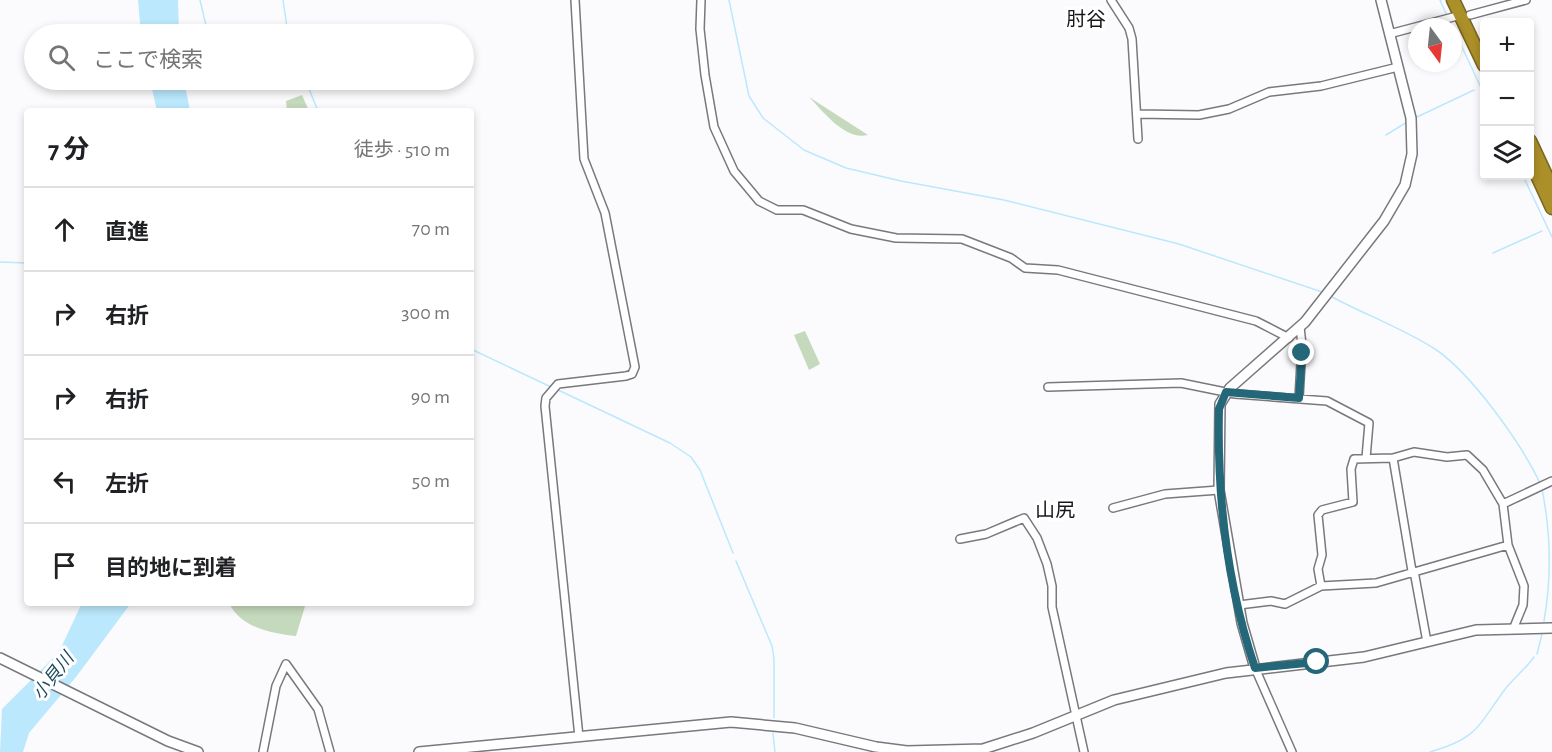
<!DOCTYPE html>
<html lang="ja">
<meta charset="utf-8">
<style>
:root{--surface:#fff;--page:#f2f2f2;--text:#202124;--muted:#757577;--line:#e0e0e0}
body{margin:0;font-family:"Alegreya Sans","Noto Sans JP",sans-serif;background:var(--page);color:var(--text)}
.controls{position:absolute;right:18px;top:18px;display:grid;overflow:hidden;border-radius:6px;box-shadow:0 3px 9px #0003}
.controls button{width:54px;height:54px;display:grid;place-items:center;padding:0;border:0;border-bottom:2px solid var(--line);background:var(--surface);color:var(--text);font:30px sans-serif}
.compass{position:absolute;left:1408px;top:18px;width:54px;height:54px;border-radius:50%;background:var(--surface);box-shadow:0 3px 9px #0003;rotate:165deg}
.stop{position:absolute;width:18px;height:18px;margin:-14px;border:4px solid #246779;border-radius:50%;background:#fff}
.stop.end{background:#246779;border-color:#fff;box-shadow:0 2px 6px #0008}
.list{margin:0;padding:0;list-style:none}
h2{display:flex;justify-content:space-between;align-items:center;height:78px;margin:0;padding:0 24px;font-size:26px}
h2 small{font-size:20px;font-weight:400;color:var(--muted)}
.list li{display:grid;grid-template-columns:39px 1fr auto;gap:18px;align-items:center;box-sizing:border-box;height:84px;padding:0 24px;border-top:2px solid var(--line)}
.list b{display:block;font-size:22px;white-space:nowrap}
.list em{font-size:20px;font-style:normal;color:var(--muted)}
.icon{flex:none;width:33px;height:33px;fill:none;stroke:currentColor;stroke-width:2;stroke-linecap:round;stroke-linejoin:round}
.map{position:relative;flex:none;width:1552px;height:752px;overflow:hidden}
.search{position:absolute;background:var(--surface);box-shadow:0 3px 9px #0003;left:24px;top:24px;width:450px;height:66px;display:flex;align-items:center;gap:15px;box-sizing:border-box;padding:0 21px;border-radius:33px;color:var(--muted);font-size:22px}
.panel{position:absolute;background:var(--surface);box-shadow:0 3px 9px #0003;left:24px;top:108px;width:450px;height:498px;border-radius:6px}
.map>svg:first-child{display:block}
.green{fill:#c5d9bc}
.water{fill:#bbe8fc}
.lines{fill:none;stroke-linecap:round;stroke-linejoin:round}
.stream{stroke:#bbe8fc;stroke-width:1.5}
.street-casing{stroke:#78787d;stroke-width:10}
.secondary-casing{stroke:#78787d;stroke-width:12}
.highway-casing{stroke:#776523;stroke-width:15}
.street{stroke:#fff;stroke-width:7}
.secondary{stroke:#fff;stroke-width:9}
.highway{stroke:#ab8f29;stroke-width:12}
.route{stroke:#246779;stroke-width:8}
.labels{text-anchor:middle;stroke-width:6;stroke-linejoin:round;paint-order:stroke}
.water-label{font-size:18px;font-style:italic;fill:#1d4b5e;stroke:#fff}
.quarter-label{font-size:20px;fill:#171719;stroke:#fff}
</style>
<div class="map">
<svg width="1552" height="752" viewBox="0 0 1552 752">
<rect width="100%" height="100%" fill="#fbfbfe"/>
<path class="green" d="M302,95L309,111H287L286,101Z
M809,97L868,135C845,141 823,111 809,97Z
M805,331L820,364L809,370L794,335Z
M229,603H306L296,636C271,633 241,628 229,603Z"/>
<path class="water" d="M138,0H178L179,34H141Z
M150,80H184L190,111H157Z
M82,603H131L76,677L29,733L23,752H0L2,709L59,652Z"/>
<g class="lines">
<path class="stream" d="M200,0L208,34
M283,0L288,34
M729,0L749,96L763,118L804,150L846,168L901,181L1004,200L1179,244L1322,292
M1440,0L1447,16
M1453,28L1484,94
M309,89L318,111
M310,90L315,80
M1417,117L1474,90
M1386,135L1407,122
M1523,176L1552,237
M1493,253L1542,231
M0,262L27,263
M1332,297C1366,315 1402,328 1435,349C1471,373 1521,443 1540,483
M471,349L551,387
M556,389L670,443L691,457L700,470L733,553
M1542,489C1551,534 1552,576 1544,621
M736,561L772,646L774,659V718
M1537,654L1542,634
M773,733L775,752
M1430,752C1476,739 1477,728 1503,692C1512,679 1525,670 1534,657"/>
<defs>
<path id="street" d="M575,0L584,159L605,213L635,367L632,374L626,376L558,384L546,398L545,406L579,737
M701,0L700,29L705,75L714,127L734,171L759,201L777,210H803L851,229L896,238L962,239L1011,258L1025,268L1058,270L1256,321L1289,338
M1111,0L1129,28L1132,39L1138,139
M1470,15L1526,0
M1389,34L1461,15
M1138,114L1199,115L1229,109L1269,92L1321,86L1398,67
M1048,387L1181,383L1235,394L1327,401L1369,423L1366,458
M1299,398L1302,345L1300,327
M1393,458L1412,571
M1503,504L1552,481
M1113,508L1165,494L1219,490
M960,539L986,534L1024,518L1037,538L1047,564L1052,586V607L1084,752
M1414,571L1427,642
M1321,586L1318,569L1322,555L1318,515L1322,510L1353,502L1351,469L1354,459L1393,458L1414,452L1447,457L1467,455L1483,470L1503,504L1508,545L1524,586L1523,605L1514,627
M1239,605L1271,601L1285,604L1321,586L1376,583L1508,545
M1255,668L1292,752
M263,752L276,686L286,664L318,709L330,752"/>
<path id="secondary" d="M0,658L168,741L198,752
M1255,668L1242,623L1219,490L1220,404L1230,388L1305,322L1384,221L1405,185L1412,154L1411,118L1381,0
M419,752L731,722L795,728L876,747L907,751L983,749L1033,733L1114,700L1226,673L1364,657L1476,630L1552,628"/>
<path id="highway" d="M1453,0L1484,65
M1530,141L1552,188
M1530,160L1552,208"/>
</defs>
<use href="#street" class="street-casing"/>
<use href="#secondary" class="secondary-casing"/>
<use href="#highway" class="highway-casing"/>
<use href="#street" class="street"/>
<use href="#secondary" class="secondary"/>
<use href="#highway" class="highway"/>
</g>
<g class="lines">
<path class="route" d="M1302,353L1299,398L1226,392L1219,409C1217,495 1227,585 1255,668L1317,662"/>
</g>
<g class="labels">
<g class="water-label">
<text transform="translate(53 676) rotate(-52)" y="6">小貝川</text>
</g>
<g class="quarter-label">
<text x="1086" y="26">肘谷</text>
<text x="1055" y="517">山尻</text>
</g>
</g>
</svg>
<div class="controls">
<button>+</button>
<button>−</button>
<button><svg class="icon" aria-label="layers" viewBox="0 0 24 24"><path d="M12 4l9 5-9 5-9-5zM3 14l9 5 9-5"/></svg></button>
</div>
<svg class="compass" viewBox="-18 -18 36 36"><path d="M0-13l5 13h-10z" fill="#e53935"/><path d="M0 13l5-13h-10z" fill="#757577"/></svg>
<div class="stop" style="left:1317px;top:662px"></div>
<div class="stop end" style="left:1302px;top:353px"></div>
<div class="search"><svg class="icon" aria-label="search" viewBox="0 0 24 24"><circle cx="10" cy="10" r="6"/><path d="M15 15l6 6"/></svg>ここで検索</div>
<section class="panel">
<h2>7 分<small>徒歩 · 510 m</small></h2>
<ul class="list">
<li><svg class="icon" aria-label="ahead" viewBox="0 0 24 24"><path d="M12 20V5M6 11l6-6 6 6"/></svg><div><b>直進</b></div><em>70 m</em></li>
<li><svg class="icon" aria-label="right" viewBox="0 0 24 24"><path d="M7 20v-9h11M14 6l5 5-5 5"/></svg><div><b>右折</b></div><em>300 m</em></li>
<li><svg class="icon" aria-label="right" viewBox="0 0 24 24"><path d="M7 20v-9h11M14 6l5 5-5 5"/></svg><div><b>右折</b></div><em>90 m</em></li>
<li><svg class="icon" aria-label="left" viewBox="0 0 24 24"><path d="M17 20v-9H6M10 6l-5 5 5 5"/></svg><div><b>左折</b></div><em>50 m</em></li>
<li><svg class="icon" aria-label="arrive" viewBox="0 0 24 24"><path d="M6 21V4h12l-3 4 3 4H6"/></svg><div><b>目的地に到着</b></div></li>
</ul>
</section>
</div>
